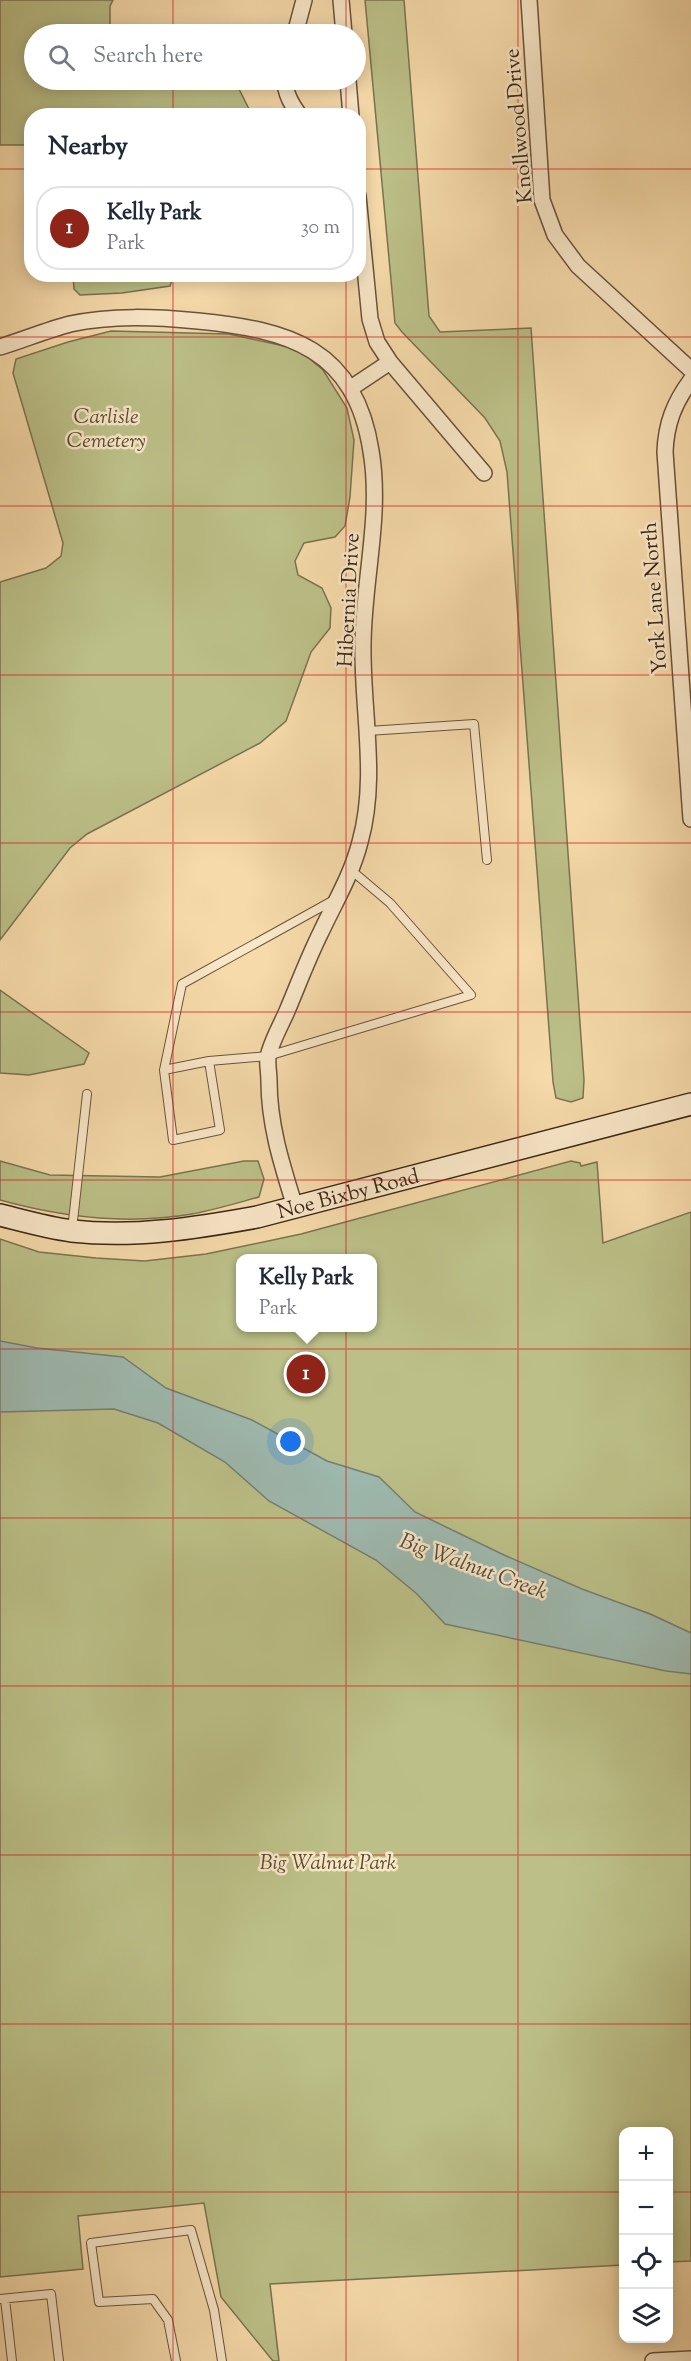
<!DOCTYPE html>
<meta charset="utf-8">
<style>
:root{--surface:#fff;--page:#f6f6f7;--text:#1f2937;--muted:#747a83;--line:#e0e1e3;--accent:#8f2418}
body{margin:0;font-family:"Sorts Mill Goudy",serif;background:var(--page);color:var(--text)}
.controls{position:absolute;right:18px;bottom:18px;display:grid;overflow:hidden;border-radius:12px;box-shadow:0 3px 15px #0003}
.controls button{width:54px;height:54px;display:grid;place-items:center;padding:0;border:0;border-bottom:2px solid var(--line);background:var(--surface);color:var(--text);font:30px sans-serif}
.you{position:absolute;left:291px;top:1442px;width:21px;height:21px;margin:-15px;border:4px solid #fff;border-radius:50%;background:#1a73e8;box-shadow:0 0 0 9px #1a73e833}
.badge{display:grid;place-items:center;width:39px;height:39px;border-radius:50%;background:var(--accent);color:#fff;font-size:20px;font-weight:700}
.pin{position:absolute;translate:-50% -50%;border:3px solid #fff;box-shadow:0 2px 6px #0006}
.popup{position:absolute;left:236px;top:1254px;width:141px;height:78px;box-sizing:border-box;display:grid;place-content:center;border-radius:12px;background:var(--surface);filter:drop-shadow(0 2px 4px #0005);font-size:20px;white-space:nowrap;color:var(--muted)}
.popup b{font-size:22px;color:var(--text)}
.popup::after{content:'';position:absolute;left:50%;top:100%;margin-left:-12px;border:12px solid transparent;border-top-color:var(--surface)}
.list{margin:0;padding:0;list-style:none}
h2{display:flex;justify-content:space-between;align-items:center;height:78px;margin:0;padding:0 24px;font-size:26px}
h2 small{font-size:20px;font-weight:400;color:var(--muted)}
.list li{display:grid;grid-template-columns:39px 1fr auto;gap:18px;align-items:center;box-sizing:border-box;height:84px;margin:0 12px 12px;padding:0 12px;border:2px solid var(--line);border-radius:24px}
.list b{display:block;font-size:22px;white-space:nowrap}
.list p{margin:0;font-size:20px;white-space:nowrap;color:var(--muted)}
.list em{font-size:20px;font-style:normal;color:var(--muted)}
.icon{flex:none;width:33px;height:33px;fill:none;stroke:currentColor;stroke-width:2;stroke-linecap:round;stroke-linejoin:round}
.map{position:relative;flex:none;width:691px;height:2361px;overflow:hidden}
.search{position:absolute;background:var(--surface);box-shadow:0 3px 15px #0003;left:24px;top:24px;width:342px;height:66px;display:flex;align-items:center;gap:15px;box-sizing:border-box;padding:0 21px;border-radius:33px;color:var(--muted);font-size:22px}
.panel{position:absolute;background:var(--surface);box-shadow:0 3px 15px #0003;left:24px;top:108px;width:342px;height:174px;border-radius:24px}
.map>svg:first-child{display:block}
.green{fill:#bcc088;stroke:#7b734f;stroke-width:1.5;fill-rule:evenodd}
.water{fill:#9ebab0;stroke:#767f72;stroke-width:1.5}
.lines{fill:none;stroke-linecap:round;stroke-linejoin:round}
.lane-casing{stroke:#69533b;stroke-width:10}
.street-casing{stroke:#69533b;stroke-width:18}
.secondary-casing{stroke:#3a2616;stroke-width:24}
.lane{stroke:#f9e7c8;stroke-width:8}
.street{stroke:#f9e7c8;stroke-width:15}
.secondary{stroke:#f9e7c8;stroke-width:21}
.grid{fill:none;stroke:#d62828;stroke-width:1.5;stroke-opacity:0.55}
.labels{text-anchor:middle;stroke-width:5;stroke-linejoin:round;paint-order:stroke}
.street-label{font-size:21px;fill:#3a2616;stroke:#f9e7c8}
.park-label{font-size:21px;font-style:italic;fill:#5a4c32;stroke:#f9e7c8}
.water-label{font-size:22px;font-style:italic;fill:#534b3c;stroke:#f9e7c8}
</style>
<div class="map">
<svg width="691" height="2361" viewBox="0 0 691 2361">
<rect width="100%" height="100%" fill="#f6daaa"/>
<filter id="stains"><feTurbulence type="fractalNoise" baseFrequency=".00333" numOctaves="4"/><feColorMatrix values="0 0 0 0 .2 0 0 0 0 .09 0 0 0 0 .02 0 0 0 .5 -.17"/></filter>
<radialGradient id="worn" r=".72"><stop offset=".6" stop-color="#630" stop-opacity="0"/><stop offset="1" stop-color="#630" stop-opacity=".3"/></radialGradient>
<path class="green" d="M0,0H113L110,6V34H34V80H237L239,89L252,115L32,116L31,145H0Z
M365,0H404L429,316L440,332L531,328L584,1080L583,1098L571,1102L556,1098L553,1082L507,472L500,441L485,418L402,332L395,323Z
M73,275V274L174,275L170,286L122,293L80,295L74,289Z
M111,331L229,334L298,349L323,370L347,408L354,440L350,497L345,526L335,537L304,543L295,561L298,575L322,588L331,608L330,628L311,652L286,721L260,743L87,834L70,848L0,940V582L46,568L61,556L63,543L13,373L16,359L68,342Z
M0,990L89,1053L84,1064L29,1075L0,1073Z
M0,1161L50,1175L160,1177L244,1161H258L264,1179L259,1197C237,1203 214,1210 192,1214C128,1225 61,1217 0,1200Z
M571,1161L580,1163L581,1166L597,1162L603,1243L691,1212V1633L650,1614L630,1607L691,1643V2261L669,2262L668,2132H624L623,2265L270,2284L279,2361H273L221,2297L204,2203L78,2216L83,2269L0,2277V1239L39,1252L96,1258L145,1261L206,1254L301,1234ZM240,1258H372V1328H240Z"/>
<path class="water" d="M0,1341L37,1348L123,1357L166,1388L252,1420L327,1461L379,1477L415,1512L504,1555L582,1589L650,1614L691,1633V1674L666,1671L445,1624L417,1594L376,1560L269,1501L225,1462L158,1423L114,1409L0,1412Z"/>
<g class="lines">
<defs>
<path id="lane" d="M368,731L474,724L487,860
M334,900L182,984L164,1070L173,1140L220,1130L209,1061L268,1056L471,995L390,903L351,870
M164,1070L209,1061
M72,1230L87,1094
M0,2299L51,2294L59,2361
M5,2299L12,2361
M176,2361L168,2320L153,2299L99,2302L91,2243L191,2230L214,2310L222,2361"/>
<path id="street" d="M341,0L344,34
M529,0L542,200L555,235L578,266L691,370
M295,34L304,0
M285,80C285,94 292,105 300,116
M348,80L351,116
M0,347C23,340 47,330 70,324C113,315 155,317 198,321C289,330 355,348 371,451C382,516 363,581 363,646C362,711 378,778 360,842C352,874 335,902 321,932C308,958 298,985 287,1011C281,1025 271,1042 268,1057C267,1064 269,1073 269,1081C269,1125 282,1165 295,1207
M390,362L484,473
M691,380C674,403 666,424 665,452L691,819
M351,388L390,362L377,342L370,319L358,196
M653,2361L691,2359"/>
<g id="secondary">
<path id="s1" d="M0,1215C24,1221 48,1228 72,1231C134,1238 197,1228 257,1217L691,1104"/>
</g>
</defs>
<use href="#lane" class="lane-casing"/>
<use href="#street" class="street-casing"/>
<use href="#secondary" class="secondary-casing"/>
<use href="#lane" class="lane"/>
<use href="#street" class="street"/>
<use href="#secondary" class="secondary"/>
</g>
<path class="grid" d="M173,0V34M346,0V34M518,0V2361M173,80V116M346,80V116M0,169H32M358,169H691M173,274V2361M346,274V2361M0,337H691M0,506H691M0,675H691M0,843H691M0,1012H691M0,1180H691M0,1349H691M0,1518H691M0,1686H691M0,1855H691M0,2024H691M0,2192H624M668,2192H691"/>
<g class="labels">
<g class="street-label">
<text transform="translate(518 126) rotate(-95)" y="7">Knollwood Drive</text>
<text transform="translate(654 598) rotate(-94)" y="7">York Lane North</text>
<text transform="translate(348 600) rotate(-87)" y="7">Hibernia Drive</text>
<text dy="7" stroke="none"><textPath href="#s1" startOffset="354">Noe Bixby Road</textPath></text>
</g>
<g class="park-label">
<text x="106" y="423">Carlisle<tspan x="106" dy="24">Cemetery</tspan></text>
<text x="328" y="1869">Big Walnut Park</text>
</g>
<g class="water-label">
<text transform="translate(474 1565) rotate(20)" y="8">Big Walnut Creek</text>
</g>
</g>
<rect width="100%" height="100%" filter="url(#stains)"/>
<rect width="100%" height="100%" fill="url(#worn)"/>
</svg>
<div class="controls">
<button>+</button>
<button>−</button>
<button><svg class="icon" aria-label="locate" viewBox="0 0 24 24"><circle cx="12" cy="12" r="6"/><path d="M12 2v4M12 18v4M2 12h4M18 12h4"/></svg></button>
<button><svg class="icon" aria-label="layers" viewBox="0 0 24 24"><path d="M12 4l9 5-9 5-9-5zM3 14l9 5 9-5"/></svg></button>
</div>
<div class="you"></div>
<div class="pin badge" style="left:306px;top:1374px">1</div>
<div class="popup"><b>Kelly Park</b>Park</div>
<div class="search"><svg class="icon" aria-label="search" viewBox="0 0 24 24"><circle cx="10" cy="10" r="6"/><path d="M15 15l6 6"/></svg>Search here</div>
<section class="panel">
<h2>Nearby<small></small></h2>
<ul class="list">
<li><span class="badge">1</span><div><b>Kelly Park</b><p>Park</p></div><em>30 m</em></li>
</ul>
</section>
</div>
